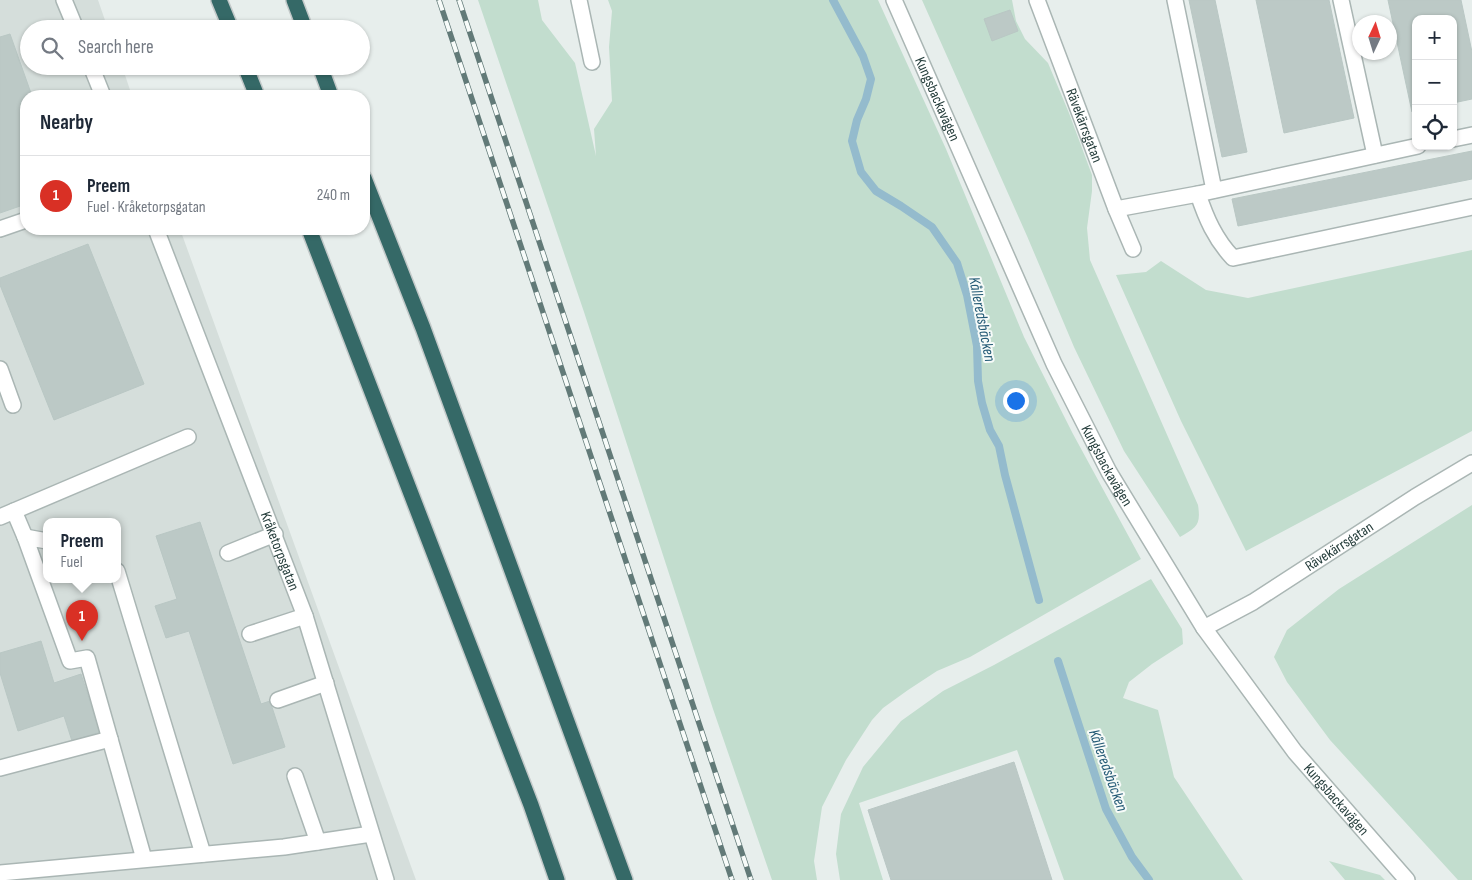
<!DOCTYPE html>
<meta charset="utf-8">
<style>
:root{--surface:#fff;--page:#f6f6f7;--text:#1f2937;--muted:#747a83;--line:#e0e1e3;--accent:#d93025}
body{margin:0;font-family:"Sofia Sans Condensed",sans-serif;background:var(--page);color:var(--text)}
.controls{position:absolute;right:15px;top:15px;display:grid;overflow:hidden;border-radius:10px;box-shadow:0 1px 4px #0004}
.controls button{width:45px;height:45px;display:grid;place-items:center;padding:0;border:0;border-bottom:1px solid var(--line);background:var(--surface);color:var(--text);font:25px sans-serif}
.compass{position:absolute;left:1352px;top:15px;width:45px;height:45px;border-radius:50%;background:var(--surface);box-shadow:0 1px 4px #0004;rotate:4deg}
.you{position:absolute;left:1015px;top:400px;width:18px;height:18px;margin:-12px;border:4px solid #fff;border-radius:50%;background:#1a73e8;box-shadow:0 0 0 8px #1a73e833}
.badge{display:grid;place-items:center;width:32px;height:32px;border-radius:50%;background:var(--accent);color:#fff;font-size:16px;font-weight:700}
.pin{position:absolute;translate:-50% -41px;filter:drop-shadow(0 1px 2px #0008)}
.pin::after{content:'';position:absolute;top:26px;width:18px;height:15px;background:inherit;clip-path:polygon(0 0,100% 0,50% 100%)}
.popup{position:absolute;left:43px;top:518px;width:78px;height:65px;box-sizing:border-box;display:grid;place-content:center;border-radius:10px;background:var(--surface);filter:drop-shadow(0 1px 4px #0005);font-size:16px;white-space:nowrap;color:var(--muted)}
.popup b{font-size:19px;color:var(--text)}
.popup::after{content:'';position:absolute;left:50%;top:100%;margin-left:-10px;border:10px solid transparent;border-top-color:var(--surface)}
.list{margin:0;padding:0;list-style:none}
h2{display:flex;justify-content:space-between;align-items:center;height:65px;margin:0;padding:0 20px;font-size:21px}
h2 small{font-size:16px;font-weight:400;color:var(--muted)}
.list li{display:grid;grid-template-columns:32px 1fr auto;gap:15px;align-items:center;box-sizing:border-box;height:80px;padding:0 20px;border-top:1px solid var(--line)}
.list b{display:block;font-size:19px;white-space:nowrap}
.list p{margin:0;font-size:16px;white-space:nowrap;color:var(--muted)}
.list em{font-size:16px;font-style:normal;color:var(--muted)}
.icon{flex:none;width:28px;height:28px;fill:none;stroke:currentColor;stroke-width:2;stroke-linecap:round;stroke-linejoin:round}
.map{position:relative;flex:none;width:1472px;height:880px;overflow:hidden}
.search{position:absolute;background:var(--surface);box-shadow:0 1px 4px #0004;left:20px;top:20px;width:350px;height:55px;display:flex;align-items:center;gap:12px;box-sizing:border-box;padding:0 18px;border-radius:28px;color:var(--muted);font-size:19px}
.panel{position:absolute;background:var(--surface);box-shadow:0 1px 4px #0004;left:20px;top:90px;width:350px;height:145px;border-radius:20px}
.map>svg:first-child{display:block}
.built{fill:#d5dedb;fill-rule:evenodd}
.green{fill:#c2ddce}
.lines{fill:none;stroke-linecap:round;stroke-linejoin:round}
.stream{stroke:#94bbcd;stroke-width:8}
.building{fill:#bcc9c6;stroke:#b9c7c4}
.minor-casing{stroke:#aab6b4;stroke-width:18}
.highway-casing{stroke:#c3c9c9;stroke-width:18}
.minor{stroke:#fff;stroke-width:15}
.highway{stroke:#356967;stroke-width:15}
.rail-casing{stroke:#627a78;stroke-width:5.5}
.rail{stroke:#f7fbf9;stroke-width:4;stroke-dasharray:11;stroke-linecap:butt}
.labels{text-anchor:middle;stroke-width:4;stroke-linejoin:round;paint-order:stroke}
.street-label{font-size:15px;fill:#273f3d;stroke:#f7fbf9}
.water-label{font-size:16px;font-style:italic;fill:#255b76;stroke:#f7fbf9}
</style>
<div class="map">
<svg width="1472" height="880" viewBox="0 0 1472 880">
<rect width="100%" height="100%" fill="#e7eeec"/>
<path class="built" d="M0,0H98L108,29H29V66H122L132,96H26V229H180L416,880H0ZM47,522H117V580H47Z"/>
<path class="green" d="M478,0H538L542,20L575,63L596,156L594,129L612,101L609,47L612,11L608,0H878L946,149L1024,337L1073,434L1141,559L970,657L937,671L908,690L883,708L872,720L846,760L822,807L814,861L817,880H772L713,709L584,312Z
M922,0H1012L1016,21L1025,39L1048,63L1069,113L1092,175V191L1087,228L1090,260L1198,505C1201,525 1197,527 1180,537L1124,451L1074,347L1027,236Z
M1472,250V431L1246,551L1181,421L1116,275L1146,272L1161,261L1206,290L1248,298Z
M1472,505V880H1458L1330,740L1287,682L1274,657L1287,630L1339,589Z
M1151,579L1182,629L1183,644L1152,664L1129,682L1123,698L1158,710L1174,777L1243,880H1064L1017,750L859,803L883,880H840L836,854L841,814L863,767L901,721L943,691L994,665Z
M1329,861L1380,875L1385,880H1345Z"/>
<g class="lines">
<path class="stream" d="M833,0L863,56L871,79L866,99L857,120L852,141L861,172L876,191L901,206L932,227L957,263L967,295L977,346L978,381L982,403L990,430L999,446L1005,475L1039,600
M1058,661L1106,809L1132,857L1149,880"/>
</g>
<path class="building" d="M1189,0H1215L1247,152L1222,157Z
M1256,0H1329L1354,118L1284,133Z
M1388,0H1461L1472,52V99L1453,103V19H1416V111L1412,112Z
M1010,10L1018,31L992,41L984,19Z
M10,34L32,96H26V204L0,213V37Z
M1472,151V179L1238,226L1232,199Z
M88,244L144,384L54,420L0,285V278Z
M200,522L261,704L270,701L285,747L233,764L189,631L166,638L155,606L177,599L156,536Z
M41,641L54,683L81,674L100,732L72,741L64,716L18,731L0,673V653Z
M1014,762L1052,880H891L868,810Z"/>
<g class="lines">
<defs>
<g id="minor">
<path d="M64,0L76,29"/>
<path d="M579,0L592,62"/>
<path id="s1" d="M894,0L1054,364L1109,472L1204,628L1295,752L1407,880"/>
<path id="s2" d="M1037,0L1116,209L1133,249"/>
<path d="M1175,0L1214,190"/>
<path d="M1341,0L1375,155"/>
<path d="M91,66L103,96"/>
<path d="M1453,139L1472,135"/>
<path d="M1198,194C1206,218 1215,239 1233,258L1472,207"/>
<path d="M1116,209L1198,194L1418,146"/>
<path d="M0,229L26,220"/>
<path id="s3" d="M156,229L305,616L386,880"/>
<path d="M0,369L13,405"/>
<path d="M14,511L25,537"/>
<path d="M0,517L188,437"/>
<path d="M47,541L25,537L70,661L87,658L144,859"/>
<path d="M228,553L275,534"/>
<path d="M117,571L203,854"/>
<path id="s4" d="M1204,628L1253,602L1415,497L1472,463"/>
<path d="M250,634L305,616"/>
<path d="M278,700L326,683"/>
<path d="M0,768L110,739"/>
<path d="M295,776L318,842"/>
<path d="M0,873L284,847L371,834"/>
</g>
<path id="highway" d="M219,0L231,29
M294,0L305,29
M245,66L257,96
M320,66L331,96
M364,178L423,328L625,880
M309,229L531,805L557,880"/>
</defs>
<use href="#minor" class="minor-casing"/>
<use href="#highway" class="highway-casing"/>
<use href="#minor" class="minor"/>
<use href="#highway" class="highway"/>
<defs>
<path id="rail" d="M439,0L732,880
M459,0L751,880"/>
</defs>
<use href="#rail" class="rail-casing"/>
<use href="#rail" class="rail"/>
</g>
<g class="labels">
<g class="street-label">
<text dy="5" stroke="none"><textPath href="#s1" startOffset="108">Kungsbackavägen</textPath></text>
<text dy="5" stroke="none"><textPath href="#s2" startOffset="134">Rävekärrsgatan</textPath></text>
<text dy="5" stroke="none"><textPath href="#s1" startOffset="512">Kungsbackavägen</textPath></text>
<text dy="5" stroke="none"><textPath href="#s4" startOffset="158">Rävekärrsgatan</textPath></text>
<text dy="5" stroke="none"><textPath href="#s3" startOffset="345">Kråketorpsgatan</textPath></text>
<text dy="5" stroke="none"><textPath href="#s1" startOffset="918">Kungsbackavägen</textPath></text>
</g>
<g class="water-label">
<text transform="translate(983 319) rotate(79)" y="6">Kålleredsbäcken</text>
<text transform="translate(1109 770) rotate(70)" y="6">Kålleredsbäcken</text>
</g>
</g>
</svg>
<div class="controls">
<button>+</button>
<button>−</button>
<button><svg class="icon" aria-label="locate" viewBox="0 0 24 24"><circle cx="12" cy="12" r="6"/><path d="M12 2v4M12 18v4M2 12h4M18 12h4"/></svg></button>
</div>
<svg class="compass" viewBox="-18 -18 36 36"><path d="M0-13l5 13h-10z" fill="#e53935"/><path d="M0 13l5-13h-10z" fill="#747a83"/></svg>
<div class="you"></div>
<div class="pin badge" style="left:82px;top:641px">1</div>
<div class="popup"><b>Preem</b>Fuel</div>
<div class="search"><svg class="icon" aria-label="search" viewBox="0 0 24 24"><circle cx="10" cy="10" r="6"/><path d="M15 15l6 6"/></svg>Search here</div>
<section class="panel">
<h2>Nearby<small></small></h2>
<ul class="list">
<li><span class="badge">1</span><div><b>Preem</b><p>Fuel · Kråketorpsgatan</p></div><em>240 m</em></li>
</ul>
</section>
</div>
